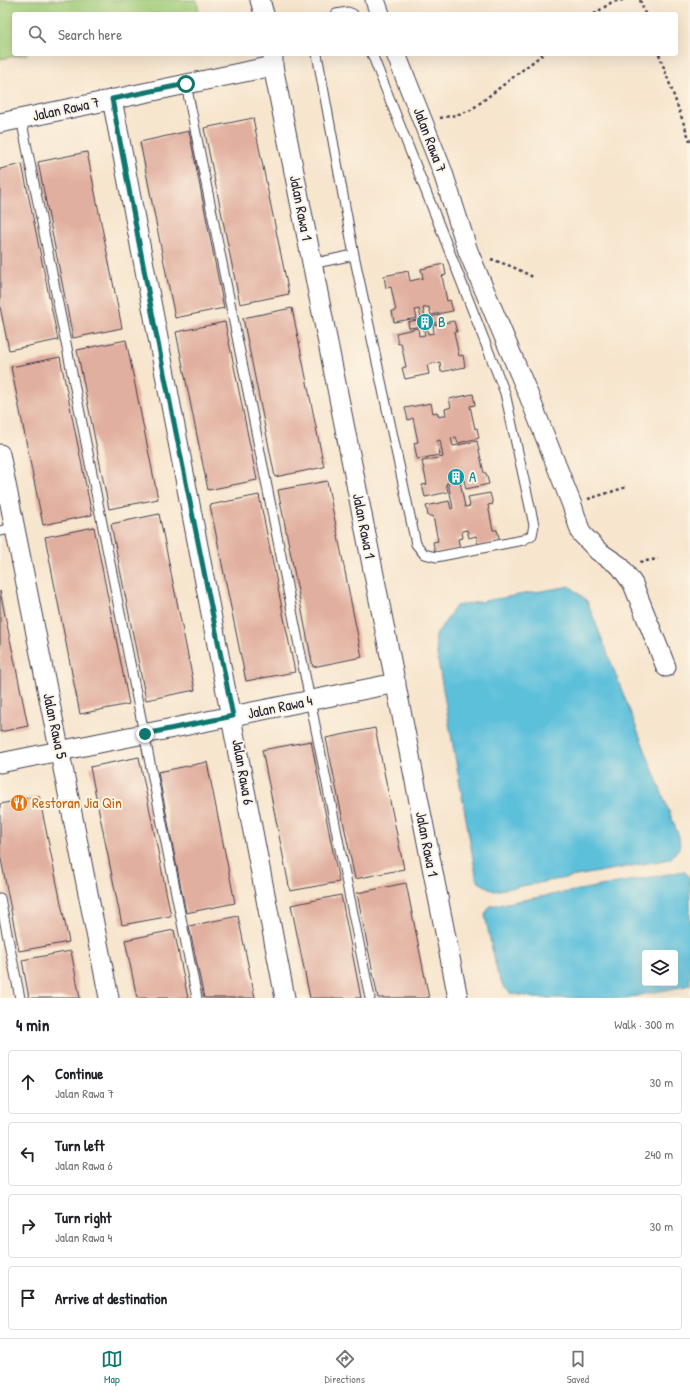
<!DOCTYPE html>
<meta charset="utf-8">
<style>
:root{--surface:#fff;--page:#f2f2f2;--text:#202124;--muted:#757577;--line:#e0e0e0;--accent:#0f766e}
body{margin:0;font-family:"Patrick Hand",sans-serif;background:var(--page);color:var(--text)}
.controls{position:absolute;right:12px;bottom:12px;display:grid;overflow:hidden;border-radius:4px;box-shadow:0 4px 16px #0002}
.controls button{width:36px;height:36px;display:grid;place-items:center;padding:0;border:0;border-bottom:1px solid var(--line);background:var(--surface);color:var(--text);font:20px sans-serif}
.stop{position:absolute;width:12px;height:12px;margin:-9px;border:3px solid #0f766e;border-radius:50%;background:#fff}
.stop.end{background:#0f766e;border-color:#fff;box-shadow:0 1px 4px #0008}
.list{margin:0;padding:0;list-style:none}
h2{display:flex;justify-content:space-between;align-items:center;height:52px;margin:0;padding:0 16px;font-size:17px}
h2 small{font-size:13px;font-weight:400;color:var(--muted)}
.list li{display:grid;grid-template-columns:26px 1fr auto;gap:12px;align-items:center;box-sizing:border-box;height:64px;margin:0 8px 8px;padding:0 8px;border:1px solid var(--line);border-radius:4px}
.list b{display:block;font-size:15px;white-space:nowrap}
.list p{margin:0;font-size:13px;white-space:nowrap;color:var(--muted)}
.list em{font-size:13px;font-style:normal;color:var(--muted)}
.icon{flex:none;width:22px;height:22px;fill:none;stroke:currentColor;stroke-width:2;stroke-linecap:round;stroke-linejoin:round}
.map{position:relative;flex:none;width:690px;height:998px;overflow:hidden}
.search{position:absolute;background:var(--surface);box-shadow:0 4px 16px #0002;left:12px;right:12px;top:12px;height:44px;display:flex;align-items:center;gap:10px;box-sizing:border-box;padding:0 14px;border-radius:4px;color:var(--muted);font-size:15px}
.sheet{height:340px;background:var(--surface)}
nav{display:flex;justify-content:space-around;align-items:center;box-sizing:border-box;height:56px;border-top:1px solid var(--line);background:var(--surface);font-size:11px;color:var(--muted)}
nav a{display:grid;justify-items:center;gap:2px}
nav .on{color:var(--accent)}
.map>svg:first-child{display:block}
.green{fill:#a5d07d;stroke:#64795c}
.water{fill:#5dc0db;stroke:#40718b;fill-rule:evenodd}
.building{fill:#e1af9f}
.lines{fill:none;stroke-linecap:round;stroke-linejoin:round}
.service-casing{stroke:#423f51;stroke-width:11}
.minor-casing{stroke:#423f51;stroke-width:21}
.path{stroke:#423f51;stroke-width:2.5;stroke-dasharray:3 3;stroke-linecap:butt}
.service{stroke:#fff;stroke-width:9}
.minor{stroke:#fff;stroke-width:19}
.route{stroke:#0f766e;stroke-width:5}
.labels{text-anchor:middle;stroke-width:4;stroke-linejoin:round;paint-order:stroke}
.street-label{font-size:15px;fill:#22223b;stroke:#fcf5e5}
.culture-label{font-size:15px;fill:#0d838f;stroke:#fcf5e5;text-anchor:start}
.food-label{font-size:15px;fill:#c56008;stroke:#fcf5e5;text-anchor:start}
</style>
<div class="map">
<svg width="690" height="998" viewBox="0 0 690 998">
<rect width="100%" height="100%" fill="#fcf5e5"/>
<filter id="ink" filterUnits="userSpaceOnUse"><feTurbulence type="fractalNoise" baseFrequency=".025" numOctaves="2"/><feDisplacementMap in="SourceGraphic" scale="8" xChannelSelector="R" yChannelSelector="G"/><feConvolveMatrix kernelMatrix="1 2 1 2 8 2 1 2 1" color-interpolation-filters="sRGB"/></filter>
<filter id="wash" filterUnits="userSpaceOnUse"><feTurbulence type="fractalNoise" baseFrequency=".012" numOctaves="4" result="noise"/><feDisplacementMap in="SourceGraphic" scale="16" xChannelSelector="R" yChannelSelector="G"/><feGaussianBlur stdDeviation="0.9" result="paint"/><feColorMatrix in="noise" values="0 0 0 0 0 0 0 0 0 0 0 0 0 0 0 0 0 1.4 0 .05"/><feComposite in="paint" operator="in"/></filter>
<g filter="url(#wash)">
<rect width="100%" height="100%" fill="#f7e5cd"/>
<path class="green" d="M0,0H197L199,14H14V54H28L0,59Z"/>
<path class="water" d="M570,586L587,601L679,837L680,847L670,859L494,891L477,881L438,661L435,636L456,606Z
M684,871L690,878V985L626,998H535L510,993L503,986L497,972L485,915L490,906ZM645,953H675V983H645Z"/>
<g id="blocks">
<path class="building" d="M253,118L289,294L240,304L204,128Z
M189,131L224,308L175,318L140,142Z
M87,152L122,328L73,338L38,162Z
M22,164L58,340L9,350L0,307V169Z
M444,264L446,275L442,276L447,301L450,300L453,311L431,315L429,307L423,308L425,318L440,315L442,321L426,325L428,334L434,333L433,325L454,321L457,332H454L459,356L463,355L465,367L441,372L440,362L427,365L429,374L405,379L402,368L406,367L401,343L398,344L396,333L418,328L419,336L425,335L423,326L409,328L408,322L421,319L419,309L415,310L417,318L394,322L392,311H396L391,287L386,288L384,276L408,271L410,281L423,278L421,269Z
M292,308L324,467L275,477L243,318Z
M225,322L257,480L208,490L176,332Z
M126,340L158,499L109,509L77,350Z
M60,357L92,515L43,525L11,367Z
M473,394L475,405L470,406L475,429L477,428L479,438L458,443L456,437L451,438L453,446L477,441L484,473H486L489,484L466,489L464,480L460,481L465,507L470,506L468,497L490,493L493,504L488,505L493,530H497L500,541L478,546L476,536L469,538L467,530L462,531L463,538L458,539L460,548L435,553L433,542L438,541L433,516H428L426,506L449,501L451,509L453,508L448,483H446L448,492L425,497L422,485L427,484L422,461L443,457L440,440L437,441L440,455L417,459L414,443L418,442L413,418L408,420L405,408L431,403L433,413L437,412L439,417L446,415L445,409L451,407L449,399Z
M327,481L362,657L313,667L278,490Z
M259,495L295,672L246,681L210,505Z
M159,514L195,690L146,700L111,524Z
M94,527L129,704L80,714L45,537Z
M0,591L28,726L0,732Z
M375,728L404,869L355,879L326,738Z
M311,741L339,882L290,891L262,750Z
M139,757L171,916L122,925L90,767Z
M207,762L235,903L186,913L158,772Z
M39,796L69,942L19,951L0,854V804Z
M406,883L429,998H378L357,893Z
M341,895L361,998H310L291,905Z
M238,916L255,998H204L189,926Z
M174,930L188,998H137L125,940Z
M71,951L80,998H29L22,960Z"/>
</g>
</g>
<g filter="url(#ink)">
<use href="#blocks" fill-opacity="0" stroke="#423f51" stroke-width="1"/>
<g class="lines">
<defs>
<path id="service" d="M336,14L348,12L353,14
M317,54L354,255L416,544L424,554L436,557L523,540L532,535L534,525L505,393L372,54
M186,84L370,998
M21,118L197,998
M311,264L354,255
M0,531L15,528
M0,898L20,998"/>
<path id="minor" d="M260,0L264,14
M375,0L380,14
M273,54V66L458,998
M396,54L442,170L468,251L529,396L572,505L581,533L598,551L620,566L633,584L666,667
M112,99C168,399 229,698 285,998
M0,123L273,66
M0,454L109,998
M0,763L396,683"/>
</defs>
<use href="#service" class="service-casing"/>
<use href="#minor" class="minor-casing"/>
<path class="path" d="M640,0L645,14
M594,14L612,2L623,0
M659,54L690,141
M440,118L456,115L471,110L543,54
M491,259L513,267L535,278
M588,499L627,487
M640,562L658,559"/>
<use href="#service" class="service"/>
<use href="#minor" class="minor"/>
</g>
</g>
<g class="lines" filter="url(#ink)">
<path class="route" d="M145,734L233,716L155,328L112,99L186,84"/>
</g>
<defs>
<symbol id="building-disc" viewBox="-11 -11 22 22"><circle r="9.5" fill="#0f9aa8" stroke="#fcf5e5"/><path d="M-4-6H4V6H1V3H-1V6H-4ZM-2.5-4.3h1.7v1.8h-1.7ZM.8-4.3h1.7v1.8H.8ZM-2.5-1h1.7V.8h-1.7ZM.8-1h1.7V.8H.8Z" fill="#fff"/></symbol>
<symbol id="restaurant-disc" viewBox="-11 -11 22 22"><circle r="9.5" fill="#e8710a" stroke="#fcf5e5"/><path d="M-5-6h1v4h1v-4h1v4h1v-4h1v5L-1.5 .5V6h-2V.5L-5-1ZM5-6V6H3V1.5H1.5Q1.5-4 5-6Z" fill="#fff"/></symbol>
</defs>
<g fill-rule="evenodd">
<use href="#building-disc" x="415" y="312" width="20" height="20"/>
<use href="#building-disc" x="446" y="467" width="20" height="20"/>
<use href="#restaurant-disc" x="9" y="793" width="20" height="20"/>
</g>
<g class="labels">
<g class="street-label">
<text transform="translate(66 109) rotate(-12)" y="5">Jalan Rawa 7</text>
<text transform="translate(430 140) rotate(69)" y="5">Jalan Rawa 7</text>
<text transform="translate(301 208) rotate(79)" y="5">Jalan Rawa 1</text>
<text transform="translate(364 526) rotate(79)" y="5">Jalan Rawa 1</text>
<text transform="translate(280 707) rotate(-12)" y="5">Jalan Rawa 4</text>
<text transform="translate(55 726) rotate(78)" y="5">Jalan Rawa 5</text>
<text transform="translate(243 772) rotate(80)" y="5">Jalan Rawa 6</text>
<text transform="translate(427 844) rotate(79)" y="5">Jalan Rawa 1</text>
</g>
<g class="culture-label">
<text x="438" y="327">B</text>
<text x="469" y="482">A</text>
</g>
<g class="food-label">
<text x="32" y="808">Restoran Jia Qin</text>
</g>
</g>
</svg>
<div class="controls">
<button><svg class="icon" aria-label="layers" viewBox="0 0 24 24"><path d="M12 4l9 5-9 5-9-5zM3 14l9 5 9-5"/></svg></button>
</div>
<div class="stop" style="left:186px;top:84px"></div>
<div class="stop end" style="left:145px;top:734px"></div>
<div class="search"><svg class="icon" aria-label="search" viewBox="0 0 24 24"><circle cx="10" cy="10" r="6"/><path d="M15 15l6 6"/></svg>Search here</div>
</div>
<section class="sheet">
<h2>4 min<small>Walk · 300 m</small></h2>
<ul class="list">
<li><svg class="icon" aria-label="ahead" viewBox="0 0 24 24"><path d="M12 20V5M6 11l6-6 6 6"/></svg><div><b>Continue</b><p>Jalan Rawa 7</p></div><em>30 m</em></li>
<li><svg class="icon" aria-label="left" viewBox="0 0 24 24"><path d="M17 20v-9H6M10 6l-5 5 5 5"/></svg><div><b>Turn left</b><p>Jalan Rawa 6</p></div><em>240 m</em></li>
<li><svg class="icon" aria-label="right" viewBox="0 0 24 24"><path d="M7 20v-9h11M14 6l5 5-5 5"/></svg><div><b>Turn right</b><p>Jalan Rawa 4</p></div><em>30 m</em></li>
<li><svg class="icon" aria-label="arrive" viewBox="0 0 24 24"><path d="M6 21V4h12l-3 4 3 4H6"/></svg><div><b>Arrive at destination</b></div></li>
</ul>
</section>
<nav>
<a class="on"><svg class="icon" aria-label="map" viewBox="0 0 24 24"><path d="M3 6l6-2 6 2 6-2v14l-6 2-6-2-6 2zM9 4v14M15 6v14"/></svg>Map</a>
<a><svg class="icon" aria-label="directions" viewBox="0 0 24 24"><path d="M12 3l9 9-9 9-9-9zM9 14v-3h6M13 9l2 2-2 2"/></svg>Directions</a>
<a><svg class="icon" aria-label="saved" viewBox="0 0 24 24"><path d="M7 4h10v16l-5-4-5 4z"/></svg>Saved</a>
</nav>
